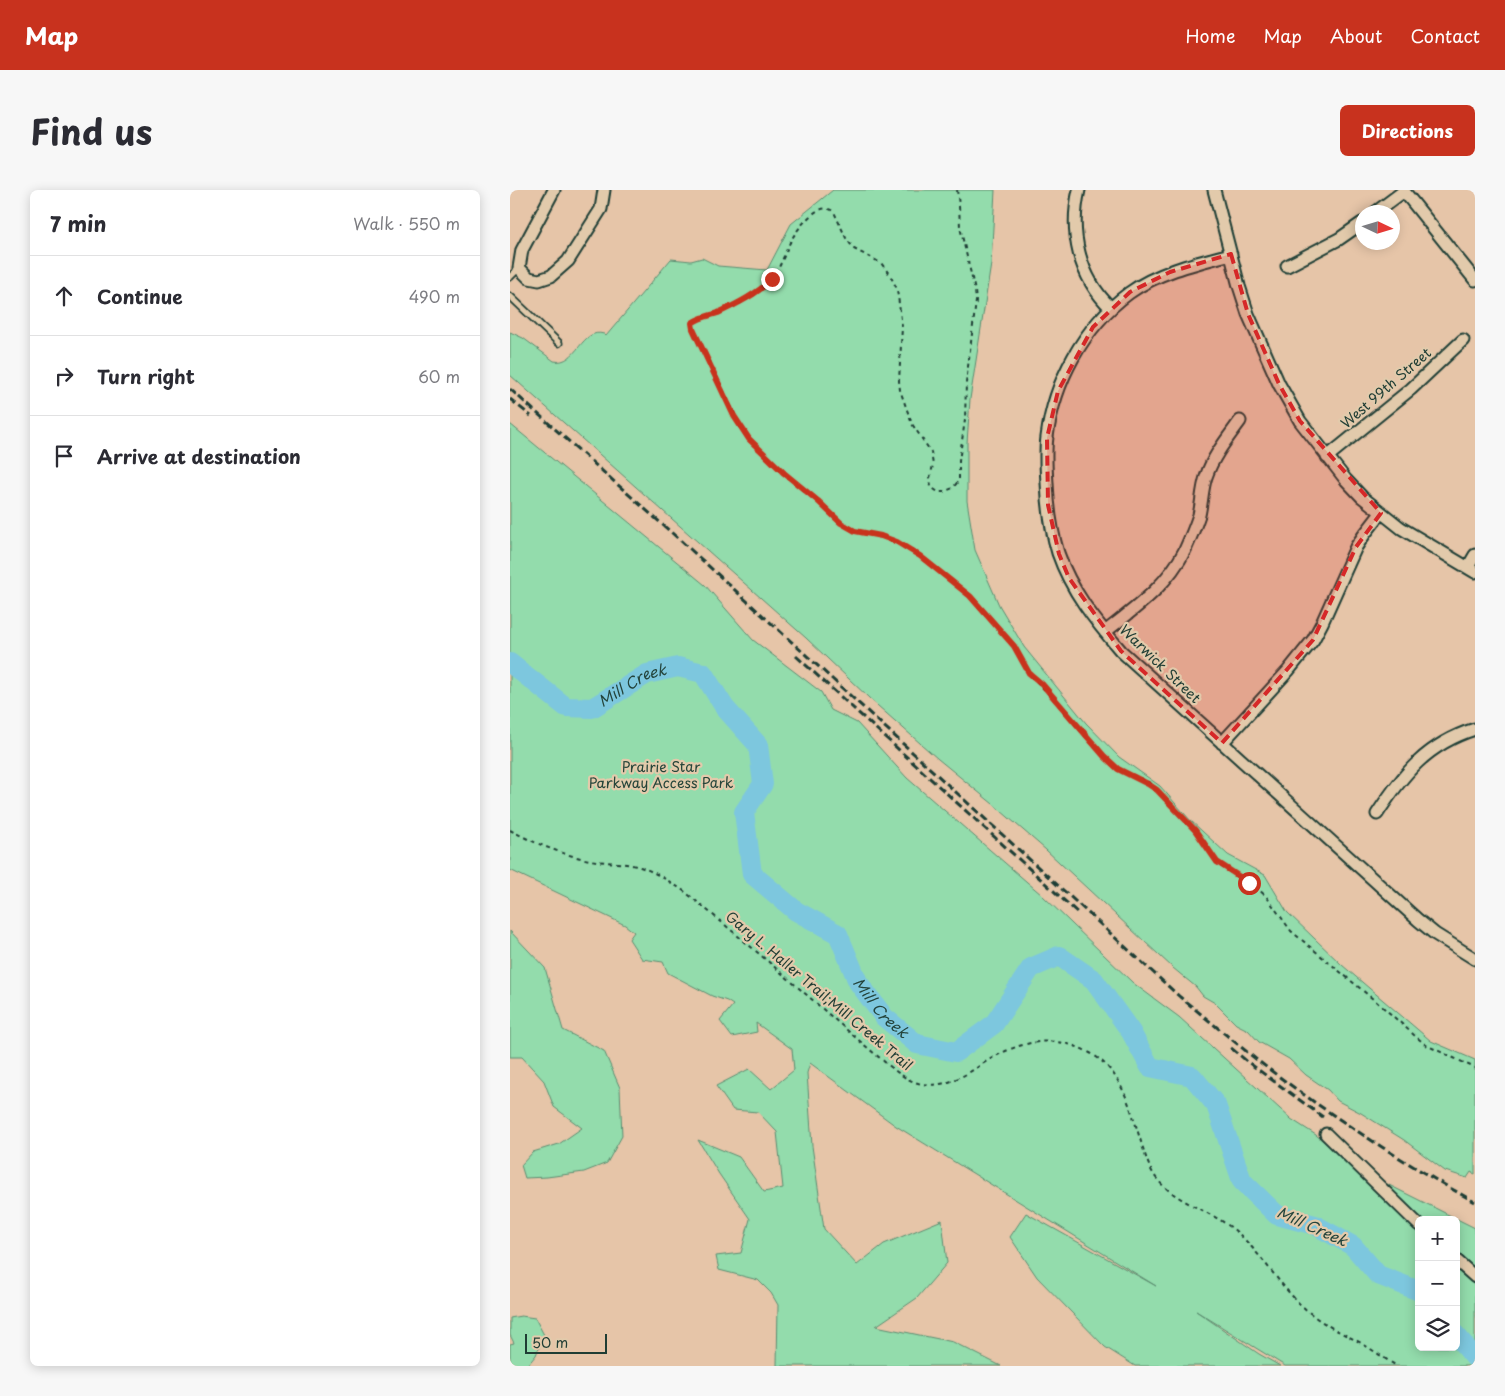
<!DOCTYPE html>
<meta charset="utf-8">
<style>
:root{--surface:#fff;--page:#f7f7f7;--text:#2b2b33;--muted:#7c7c81;--line:#e1e1e2;--accent:#c8321e}
body{margin:0;font-family:"Playpen Sans",sans-serif;background:var(--page);color:var(--text)}
.controls{position:absolute;right:15px;bottom:15px;display:grid;overflow:hidden;border-radius:8px;box-shadow:0 2px 12px #0003}
.controls button{width:45px;height:45px;display:grid;place-items:center;padding:0;border:0;border-bottom:1px solid var(--line);background:var(--surface);color:var(--text);font:25px sans-serif}
.compass{position:absolute;left:845px;top:15px;width:45px;height:45px;border-radius:50%;background:var(--surface);box-shadow:0 2px 12px #0003;rotate:94deg}
.scale{position:absolute;left:15px;bottom:12px;width:82px;box-sizing:border-box;padding-left:5px;border:2px solid #1f3d34;border-top:0;font-size:14px;line-height:18px;white-space:nowrap;color:#1f3d34;-webkit-text-stroke:4px #e2caab;paint-order:stroke}
.stop{position:absolute;width:15px;height:15px;margin:-11px;border:4px solid #c8321e;border-radius:50%;background:#fff}
.stop.end{background:#c8321e;border-color:#fff;box-shadow:0 1px 5px #0008}
.list{margin:0;padding:0;list-style:none}
h2{display:flex;justify-content:space-between;align-items:center;height:65px;margin:0;padding:0 20px;font-size:21px}
h2 small{font-size:16px;font-weight:400;color:var(--muted)}
.list li{display:grid;grid-template-columns:32px 1fr auto;gap:15px;align-items:center;box-sizing:border-box;height:80px;padding:0 20px;border-top:1px solid var(--line)}
.list b{display:block;font-size:19px;white-space:nowrap}
.list em{font-size:16px;font-style:normal;color:var(--muted)}
.icon{flex:none;width:28px;height:28px;fill:none;stroke:currentColor;stroke-width:2;stroke-linecap:round;stroke-linejoin:round}
.map{position:relative;flex:none;width:965px;height:1176px;overflow:hidden;border-radius:8px}
header{display:flex;align-items:center;gap:30px;box-sizing:border-box;height:70px;padding:0 25px;background:var(--accent);color:#fff}
header strong{font-size:24px}
nav{display:flex;gap:28px;margin-inline-start:auto;font-size:18px}
.intro{display:flex;align-items:center;justify-content:space-between;box-sizing:border-box;height:120px;padding:0 30px}
h1{margin:0;font-size:35px}
.button{padding:12px 22px;border-radius:8px;background:var(--accent);color:#fff;font-size:18px;font-weight:700}
main{display:flex;gap:30px;padding:0 30px}
aside{flex:1;background:var(--surface);border-radius:8px;box-shadow:0 2px 12px #0003}
.map>svg:first-child{display:block}
.green{fill:#93dcac;stroke:#598c70}
.lines{fill:none;stroke-linecap:round;stroke-linejoin:round}
.river{stroke:#7dc7de;stroke-width:20}
.lane-casing{stroke:#1f3d34;stroke-width:9}
.street-casing{stroke:#1f3d34;stroke-width:15}
.path{stroke:#1f3d34;stroke-width:2;stroke-dasharray:4 4;stroke-linecap:butt}
.lane{stroke:#e2caab;stroke-width:5.5}
.street{stroke:#e2caab;stroke-width:11}
.rail{stroke:#1f3d34;stroke-width:3;stroke-dasharray:8 4;stroke-linecap:butt}
.route{stroke:#c8321e;stroke-width:6}
.marked{fill:#d62828;fill-opacity:0.2;stroke:#d62828;stroke-width:4;stroke-dasharray:10 6;stroke-linejoin:round}
.labels{text-anchor:middle;stroke-width:4.5;stroke-linejoin:round;paint-order:stroke}
.street-label{font-size:14px;fill:#1f3d34;stroke:#e2caab}
.park-label{font-size:14px;fill:#25453a;stroke:#e2caab}
.water-label{font-size:15px;font-style:italic;fill:#24443c;stroke:#e2caab}
</style>
<header>
<strong>Map</strong>
<nav><a>Home</a><a>Map</a><a>About</a><a>Contact</a></nav>
</header>
<div class="intro"><h1>Find us</h1><a class="button">Directions</a></div>
<main>
<aside>
<h2>7 min<small>Walk · 550 m</small></h2>
<ul class="list">
<li><svg class="icon" aria-label="ahead" viewBox="0 0 24 24"><path d="M12 20V5M6 11l6-6 6 6"/></svg><div><b>Continue</b></div><em>490 m</em></li>
<li><svg class="icon" aria-label="right" viewBox="0 0 24 24"><path d="M7 20v-9h11M14 6l5 5-5 5"/></svg><div><b>Turn right</b></div><em>60 m</em></li>
<li><svg class="icon" aria-label="arrive" viewBox="0 0 24 24"><path d="M6 21V4h12l-3 4 3 4H6"/></svg><div><b>Arrive at destination</b></div></li>
</ul>
</aside>
<div class="map">
<svg width="965" height="1176" viewBox="0 0 965 1176">
<rect width="100%" height="100%" fill="#e6c5a8"/>
<filter id="ink" filterUnits="userSpaceOnUse"><feTurbulence type="fractalNoise" baseFrequency=".02" numOctaves="2"/><feDisplacementMap in="SourceGraphic" scale="10" xChannelSelector="R" yChannelSelector="G"/><feConvolveMatrix kernelMatrix="1 2 1 2 8 2 1 2 1" color-interpolation-filters="sRGB"/></filter>
<g filter="url(#ink)">
<path class="green" d="M323,0H485L481,74L460,209L457,253V311L465,360L489,415L514,457L576,533L609,567L650,596L680,630L718,665L755,685L777,722L832,775L921,851L965,870V984L961,982L957,988L935,981L894,950L851,923L828,911L818,900L796,885L779,869L749,852L738,840L726,834L705,813L693,806L686,797L663,778L536,660L483,614L428,569L359,508L296,448L0,185V142L13,148L44,171C67,176 71,137 94,144L96,146L161,69L181,71L192,68L208,76L257,80L281,34Z
M0,234L195,395L243,450L311,502L321,520L347,533L397,588L532,705L623,793L669,827L781,929L806,945L841,974L909,1042V1157H946V1078L965,1095V1176H775L686,1121L749,1164L770,1176H625L595,1157L527,1087L500,1047L516,1023L646,1096L386,936L300,873L297,883L302,956L314,1039L347,1075L374,1054L432,1030L437,1073L407,1108L366,1136L443,1152L491,1176H267L268,1115L261,1103L248,1090L209,1080L206,1066L231,1063L240,1029L209,984L188,950L229,967L254,1002L273,998L267,942L248,922L223,920L206,896L239,879L261,899L284,880L282,859L246,833L247,842L222,847L210,831L223,815L217,811L202,806L158,783L153,772L132,769L119,749L124,742L115,735L0,680Z
M0,741L35,778L53,840L94,861L110,898L112,946L97,973L74,982L37,987L15,988L11,975L23,962L49,954L72,938L44,917L34,891L12,867H0Z
M851,981L965,1038V1078L946,1061V1030H912L895,1014Z
M11,1126L25,1128L34,1145L26,1165L17,1176H0V1154L4,1153L0,1145V1128Z"/>
<g class="lines">
<g class="river">
<path id="s1" d="M0,473L56,517L82,518L137,484L168,477L193,483L215,518L248,555L253,594L234,622L242,684L286,721L328,744L348,792L374,827L407,854L446,862L484,834L521,778L549,766L584,790L621,842L640,877L682,886L706,915L732,991L767,1025L805,1035L843,1056L868,1085L909,1101"/>
<path d="M946,1145L965,1168"/>
</g>
<defs>
<path id="lane" d="M0,87L9,78
M0,106L49,153"/>
<path id="street" d="M44,0L12,60L9,78L19,88L29,90L41,86L58,71L91,19L94,0
M569,0C559,43 569,87 601,118
M704,0L729,96L738,124L769,194L790,231L836,290L852,307L891,338L965,382
M893,0L965,90
M866,22L894,1
M721,64C686,73 648,82 619,103C573,137 544,192 537,247C535,262 536,278 537,293C538,317 541,340 548,363C561,401 586,432 611,461L908,730L925,744L965,769
M777,76L829,49L852,33
M817,267L901,199L953,150
M958,377L965,365
M595,442C625,418 657,396 675,360C680,349 685,337 689,325C692,312 692,299 696,287C703,266 717,249 730,231
M712,553L778,481L803,450L812,433L846,357L854,345L871,323
M867,624C893,584 917,554 965,539
M816,944L909,1035
M946,1070L965,1087"/>
</defs>
<use href="#lane" class="lane-casing"/>
<use href="#street" class="street-casing"/>
<path class="path" d="M447,0L449,15L450,37L465,101L466,111L456,193L455,230L449,271V290L443,298L433,302H428L421,297L420,288L423,275L421,262L402,234L390,200L389,191L392,137L388,106L386,97L380,85L371,73L344,59L336,48L324,22C310,9 290,36 283,47C275,60 272,76 262,88C250,104 225,116 207,123C198,126 189,127 182,133L183,139L231,238L239,249L274,283L308,311L331,333L345,341L371,346L387,352L410,366L460,406L504,456L519,483L546,511L573,543L594,566L608,579L639,593L647,600L692,648L707,673L749,700L756,706L781,741L875,819L904,845L916,855L965,878
M0,640C24,653 53,665 80,670C96,673 114,672 130,677C146,682 160,692 174,701C213,733 252,766 290,799C315,821 340,843 365,864C379,875 394,891 412,894C438,898 457,884 477,871C510,851 544,843 580,863C613,881 621,921 632,955C636,967 639,979 647,989C666,1012 698,1020 722,1038C749,1060 766,1091 791,1115C812,1135 827,1140 851,1153C863,1160 875,1169 887,1176"/>
<use href="#lane" class="lane"/>
<use href="#street" class="street"/>
<path class="rail" d="M0,199L180,359L670,807C696,828 721,849 747,870C816,923 889,970 965,1012
M0,209L21,226
M286,466L569,724
M721,858L739,873L813,927"/>
</g>
</g>
<g class="lines" filter="url(#ink)">
<path class="route" d="M262,89C247,104 227,114 208,123C199,126 190,127 182,133L183,139L224,226L239,249L274,283L308,311L331,333L345,341L371,346L387,352L410,366L460,406L504,456L519,483L532,494L594,566L608,579L638,594L647,600L685,640L707,672L739,693"/>
</g>
<path class="marked" d="M721,64L738,124L769,194L790,231L871,323L846,357L803,450L712,553L611,461L559,388L549,364L538,315L537,248L548,201L583,137L620,102L660,82Z"/>
<g class="labels">
<g class="street-label">
<text transform="translate(876 198) rotate(-41)" y="5">West 99th Street</text>
<text transform="translate(650 474) rotate(44)" y="5">Warwick Street</text>
<text transform="translate(309 801) rotate(40)" y="5">Gary L. Haller Trail;Mill Creek Trail</text>
</g>
<g class="park-label">
<text x="151" y="582">Prairie Star<tspan x="151" dy="16">Parkway Access Park</tspan></text>
</g>
<g class="water-label">
<text dy="5" stroke="none"><textPath href="#s1" startOffset="144">Mill Creek</textPath></text>
<text dy="5" stroke="none"><textPath href="#s1" startOffset="638">Mill Creek</textPath></text>
<text transform="translate(802 1037) rotate(24)" y="5">Mill Creek</text>
</g>
</g>
</svg>
<div class="controls">
<button>+</button>
<button>−</button>
<button><svg class="icon" aria-label="layers" viewBox="0 0 24 24"><path d="M12 4l9 5-9 5-9-5zM3 14l9 5 9-5"/></svg></button>
</div>
<svg class="compass" viewBox="-18 -18 36 36"><path d="M0-13l5 13h-10z" fill="#e53935"/><path d="M0 13l5-13h-10z" fill="#7c7c81"/></svg>
<div class="scale">50 m</div>
<div class="stop" style="left:739px;top:693px"></div>
<div class="stop end" style="left:262px;top:89px"></div>
</div>
</main>
